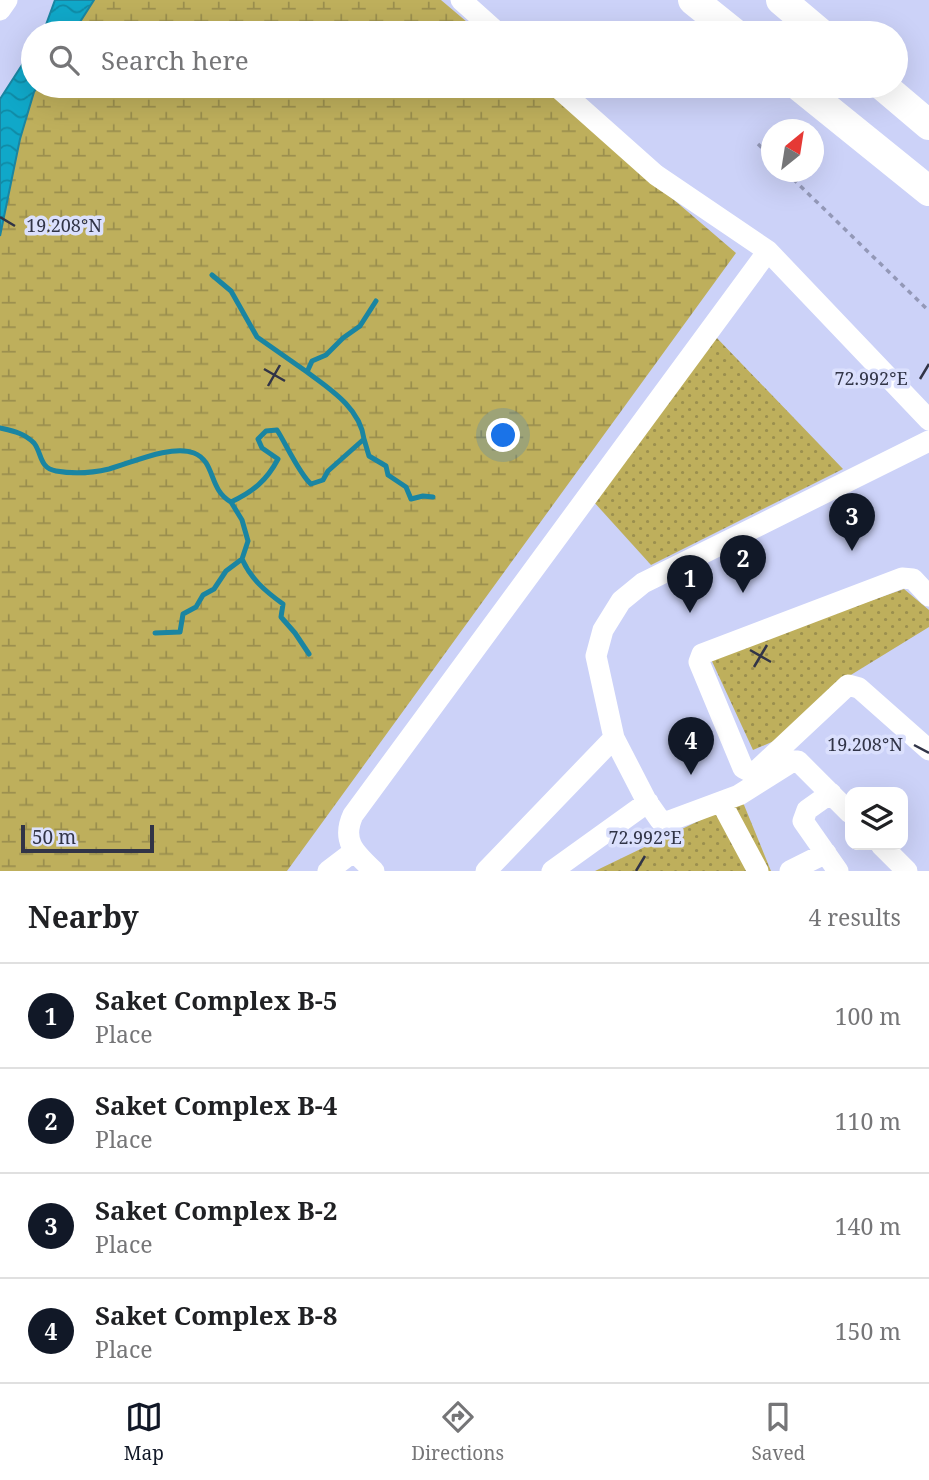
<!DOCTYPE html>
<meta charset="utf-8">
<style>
:root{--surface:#fff;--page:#f6f6f6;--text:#202124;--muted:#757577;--line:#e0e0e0;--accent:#111827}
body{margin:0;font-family:"Noto Serif",serif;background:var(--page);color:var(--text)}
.controls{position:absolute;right:21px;bottom:21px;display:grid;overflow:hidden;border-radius:14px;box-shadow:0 7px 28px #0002}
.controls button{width:63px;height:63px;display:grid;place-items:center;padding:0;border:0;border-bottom:2px solid var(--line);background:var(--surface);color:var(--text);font:35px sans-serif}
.compass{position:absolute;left:761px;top:119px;width:63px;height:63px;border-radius:50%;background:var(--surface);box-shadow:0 7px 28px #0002;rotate:30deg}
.scale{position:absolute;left:21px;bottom:18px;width:133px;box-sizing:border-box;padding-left:7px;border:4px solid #313447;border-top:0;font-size:19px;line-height:24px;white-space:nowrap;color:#313447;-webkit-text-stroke:5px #dbe0fd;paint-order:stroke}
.you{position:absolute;left:504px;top:436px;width:24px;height:24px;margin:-18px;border:5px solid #fff;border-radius:50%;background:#1a73e8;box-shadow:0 0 0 10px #1a73e833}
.badge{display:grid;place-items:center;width:46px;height:46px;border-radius:50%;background:var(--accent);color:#fff;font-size:23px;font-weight:700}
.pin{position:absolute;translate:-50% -58px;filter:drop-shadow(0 2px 4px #0008)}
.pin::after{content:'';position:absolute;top:37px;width:24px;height:21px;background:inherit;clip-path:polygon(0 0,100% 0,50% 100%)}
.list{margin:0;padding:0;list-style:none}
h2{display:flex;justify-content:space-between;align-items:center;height:91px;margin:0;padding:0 28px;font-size:30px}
h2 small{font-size:23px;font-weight:400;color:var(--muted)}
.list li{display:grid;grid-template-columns:46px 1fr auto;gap:21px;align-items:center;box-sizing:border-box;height:105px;padding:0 28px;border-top:2px solid var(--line)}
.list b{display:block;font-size:26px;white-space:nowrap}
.list p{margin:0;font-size:23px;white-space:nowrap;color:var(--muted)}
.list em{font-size:23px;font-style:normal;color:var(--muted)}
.icon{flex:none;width:38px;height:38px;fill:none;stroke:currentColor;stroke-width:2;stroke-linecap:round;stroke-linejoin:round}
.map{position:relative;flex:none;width:929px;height:871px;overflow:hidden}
.search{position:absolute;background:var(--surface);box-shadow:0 7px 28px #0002;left:21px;right:21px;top:21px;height:77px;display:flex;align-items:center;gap:18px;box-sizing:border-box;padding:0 24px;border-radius:38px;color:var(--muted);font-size:26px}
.sheet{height:511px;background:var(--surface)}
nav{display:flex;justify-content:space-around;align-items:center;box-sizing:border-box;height:98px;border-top:2px solid var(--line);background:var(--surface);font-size:19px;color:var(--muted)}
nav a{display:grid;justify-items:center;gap:4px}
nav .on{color:var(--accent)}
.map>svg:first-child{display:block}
.grass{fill:url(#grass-dots)}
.wetland{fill:url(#wetland-marsh)}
.water{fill:url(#water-waves);stroke:#1a85a2;stroke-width:2}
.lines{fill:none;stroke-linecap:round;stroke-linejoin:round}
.stream{stroke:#1a85a2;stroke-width:5}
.path{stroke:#9398b7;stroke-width:3.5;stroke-dasharray:5 5;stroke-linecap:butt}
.minor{stroke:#fff;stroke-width:21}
.highway{stroke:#fff;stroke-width:30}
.ticks{fill:none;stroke:#313447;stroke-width:2.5}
.ticks-label{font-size:18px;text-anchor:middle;fill:#313447;stroke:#dbe0fd;stroke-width:7;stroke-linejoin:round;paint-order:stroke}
</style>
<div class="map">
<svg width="929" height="871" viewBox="0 0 929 871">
<defs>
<pattern id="grass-dots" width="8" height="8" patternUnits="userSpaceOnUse" patternTransform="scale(1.75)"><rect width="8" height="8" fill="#beaf5c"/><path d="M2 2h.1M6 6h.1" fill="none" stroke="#9b8f4e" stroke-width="1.8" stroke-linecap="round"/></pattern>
<pattern id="wetland-marsh" width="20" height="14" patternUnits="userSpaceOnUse" patternTransform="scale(1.75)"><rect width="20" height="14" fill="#beaf5c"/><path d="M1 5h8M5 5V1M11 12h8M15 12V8" fill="none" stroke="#9b8f4e"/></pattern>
<pattern id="water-waves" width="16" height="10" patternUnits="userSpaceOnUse" patternTransform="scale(1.75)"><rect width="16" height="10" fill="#10a8c9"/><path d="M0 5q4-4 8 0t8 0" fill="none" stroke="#108aa5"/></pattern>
</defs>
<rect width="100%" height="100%" fill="#ccd2f8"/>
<path class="grass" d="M715,336L843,469L651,565L593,501Z
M904,589L929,610V627L841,681L774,741L753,750L710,657Z
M742,800L771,871H595Z"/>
<path class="wetland" d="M93,0H441L480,33H71Z
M37,86H541L736,253L287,871H0V236L20,139L34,92Z"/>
<path class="water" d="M55,0H94L73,33H43Z
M33,48V86H38L34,92L20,139L0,236V99Z"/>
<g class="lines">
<path class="stream" d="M212,275L231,291L257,337L307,372
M0,428C13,431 24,433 34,443C42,453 39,468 56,471C73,474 92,473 109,469C131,463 172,444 194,453C216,462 208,489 231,502C253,492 267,480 278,459L262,448L258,439L266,431L277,430C286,444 300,475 311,484L323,480L328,471L364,439C360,408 330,389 307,372L312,361L326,355L343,338L360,326L376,301
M364,439L369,456L386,466L388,475L406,487L411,499L423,496L433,497
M242,559C251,579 265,591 283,604L281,617L295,633L309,654
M155,633L180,632L183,614L196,607L203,595L214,589L226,571L242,559L248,541L242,520L231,502"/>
<path class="path" d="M758,144L772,157
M786,172L929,311"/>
<path class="minor" d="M461,0L498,33
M0,10L7,0
M556,86L656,175L768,251L929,420
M614,738L646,800L660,820L669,821L739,795L793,761H798L850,813
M753,774L848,685L859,688L929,750
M764,779L743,768L699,662L702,654L902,578L913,579L929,596
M831,793L807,810L803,821L838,871
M721,802L758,871
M881,845L907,871
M328,871L353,852
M374,871C355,853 341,841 353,815L768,251
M486,871L614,738L596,656L603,630L621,601L643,583L929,441
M552,871L648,802
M790,871L826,853"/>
<path class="highway" d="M693,0L734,33
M781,0L820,33
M799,86L929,191
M883,86L929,125"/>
</g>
<path class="ticks" d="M0,217L15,226M264,369L285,381M920,379L929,364M268,386L280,365M750,650L771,662M754,667L767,645M914,745L929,753M636,871L645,856"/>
<g class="ticks-label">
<text x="64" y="232">19.208°N</text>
<text x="871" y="385">72.992°E</text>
<text x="865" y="751">19.208°N</text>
<text x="645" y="844">72.992°E</text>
</g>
</svg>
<div class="controls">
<button><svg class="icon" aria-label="layers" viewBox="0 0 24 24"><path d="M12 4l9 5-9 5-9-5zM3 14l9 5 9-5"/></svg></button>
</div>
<svg class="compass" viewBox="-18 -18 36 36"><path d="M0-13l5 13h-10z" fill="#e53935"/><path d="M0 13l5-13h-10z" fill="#757577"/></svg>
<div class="scale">50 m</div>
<div class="you"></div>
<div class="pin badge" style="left:690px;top:613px">1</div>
<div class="pin badge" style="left:743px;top:593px">2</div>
<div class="pin badge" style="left:852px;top:551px">3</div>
<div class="pin badge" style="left:691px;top:775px">4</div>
<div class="search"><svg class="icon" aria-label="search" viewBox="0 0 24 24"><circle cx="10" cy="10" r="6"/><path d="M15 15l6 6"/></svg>Search here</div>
</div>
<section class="sheet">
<h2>Nearby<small>4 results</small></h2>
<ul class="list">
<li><span class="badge">1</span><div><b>Saket Complex B-5</b><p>Place</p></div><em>100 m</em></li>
<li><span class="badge">2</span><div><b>Saket Complex B-4</b><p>Place</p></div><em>110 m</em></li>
<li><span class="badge">3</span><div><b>Saket Complex B-2</b><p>Place</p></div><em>140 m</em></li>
<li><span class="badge">4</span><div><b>Saket Complex B-8</b><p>Place</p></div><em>150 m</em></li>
</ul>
</section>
<nav>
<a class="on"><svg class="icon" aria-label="map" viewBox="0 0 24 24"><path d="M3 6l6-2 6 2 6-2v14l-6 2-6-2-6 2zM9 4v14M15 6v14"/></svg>Map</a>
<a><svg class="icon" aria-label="directions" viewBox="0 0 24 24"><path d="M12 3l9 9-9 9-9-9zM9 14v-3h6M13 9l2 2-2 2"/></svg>Directions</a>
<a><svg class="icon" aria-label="saved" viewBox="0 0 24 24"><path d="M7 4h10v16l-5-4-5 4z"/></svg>Saved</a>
</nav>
